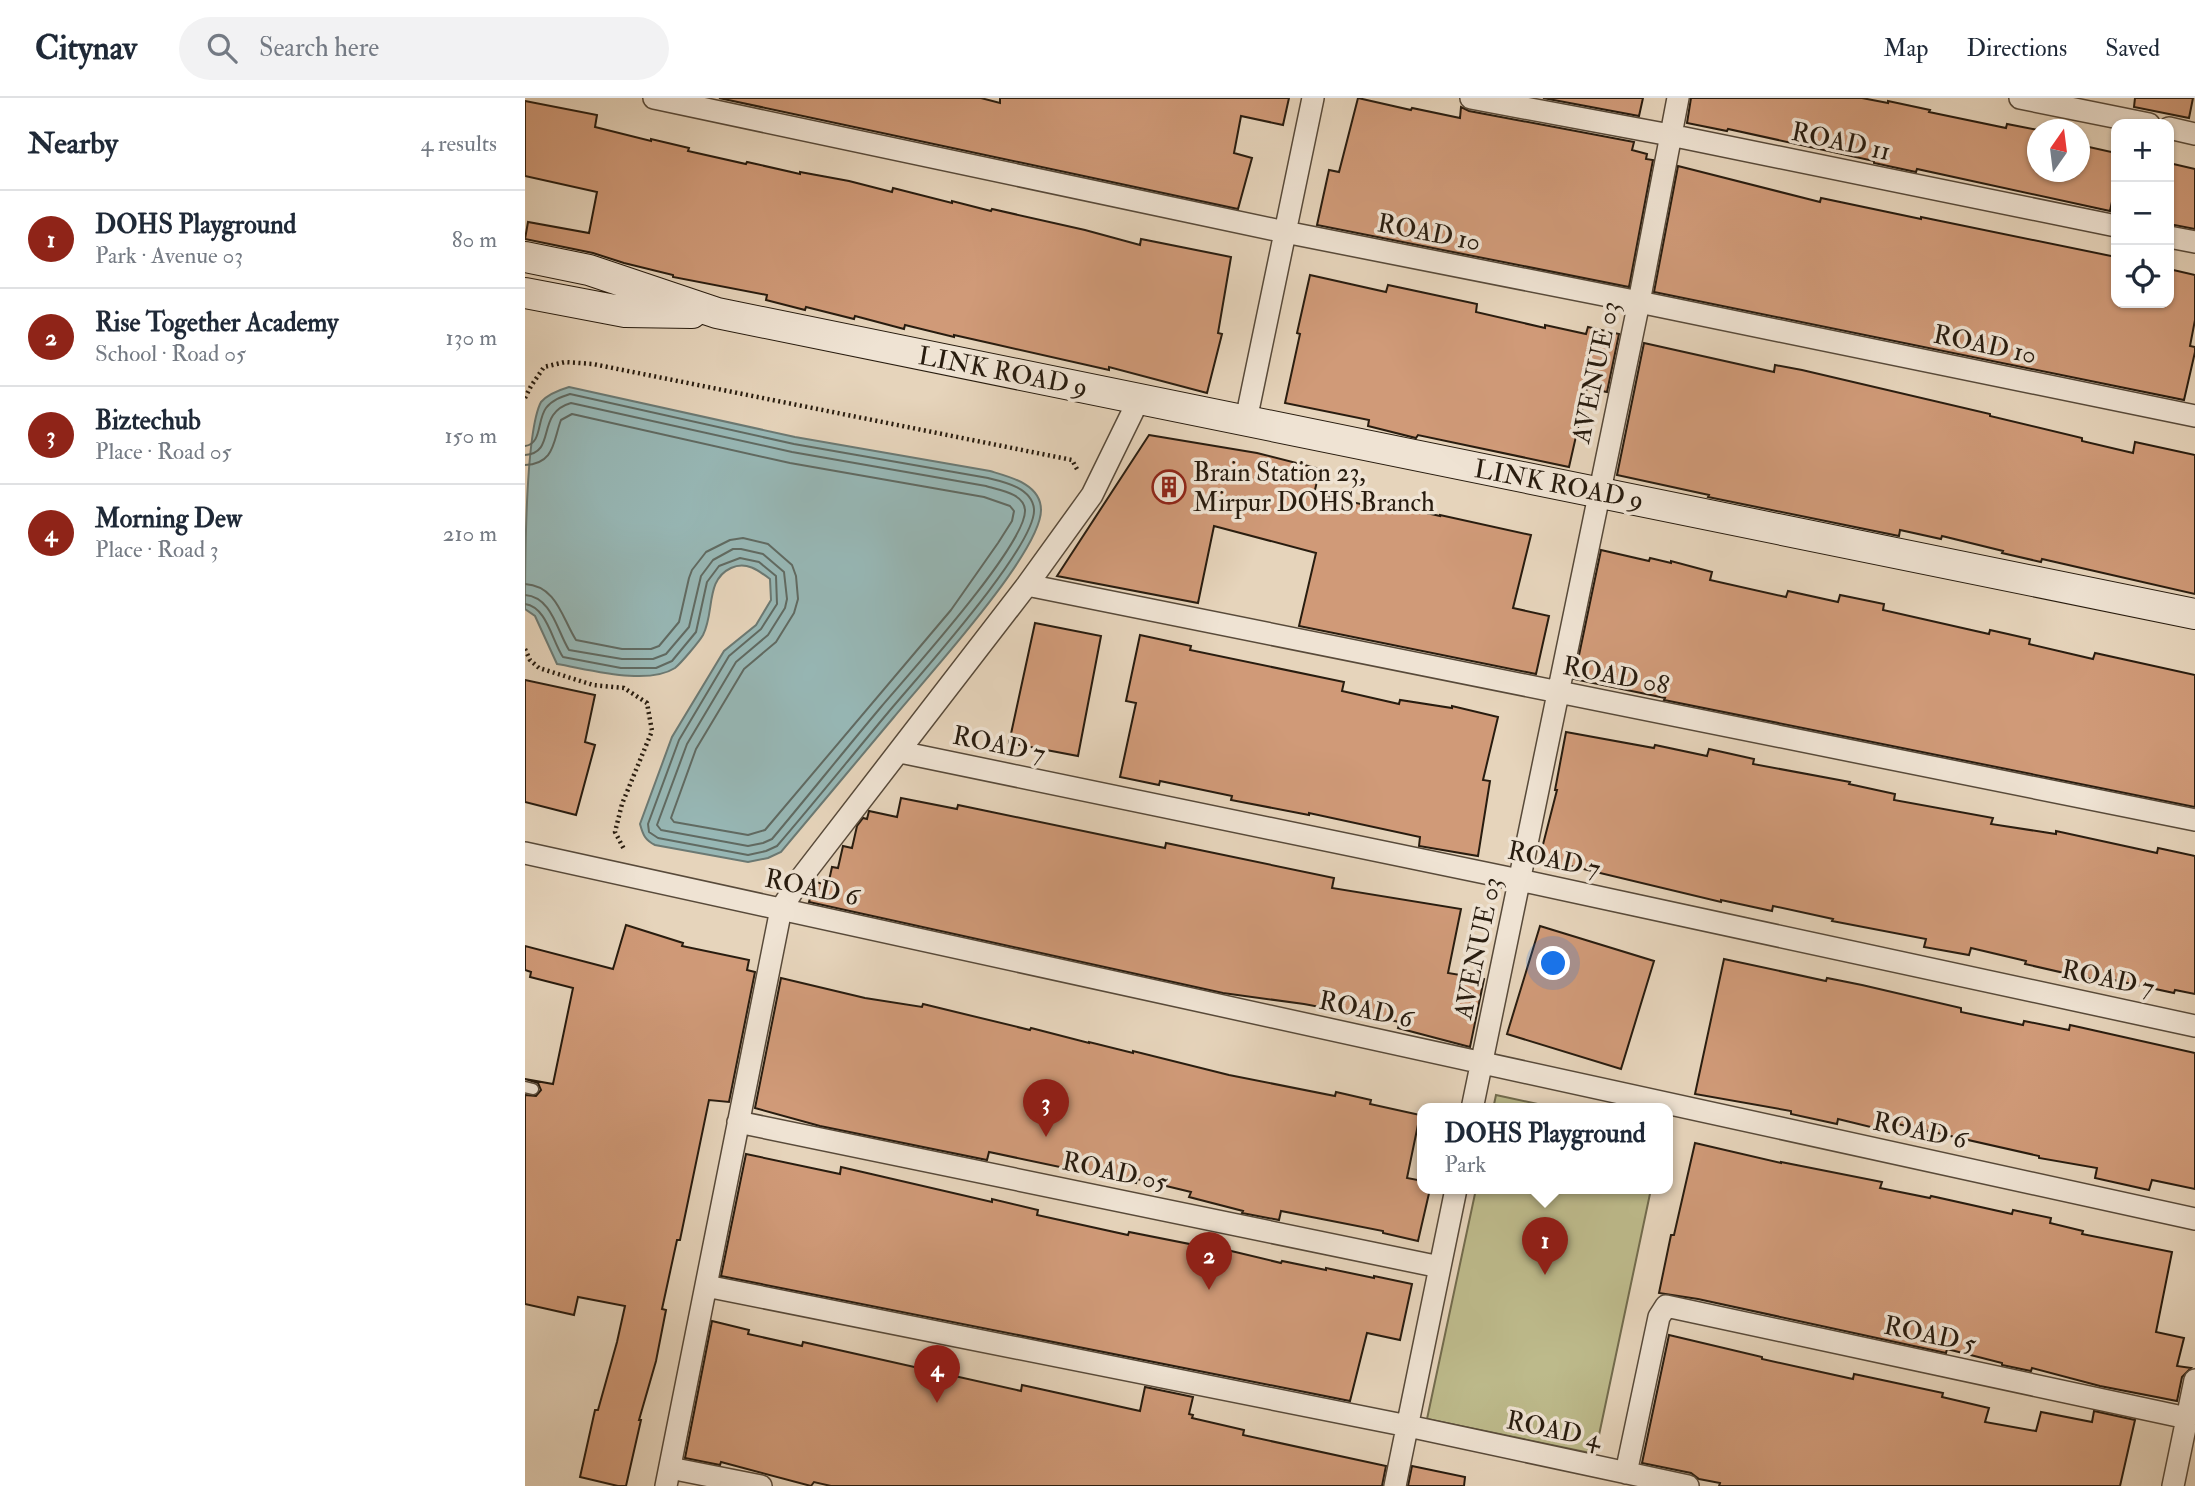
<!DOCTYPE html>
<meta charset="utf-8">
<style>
:root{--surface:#fff;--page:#f2f2f3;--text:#1f2937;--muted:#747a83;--line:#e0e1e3;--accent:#8f2418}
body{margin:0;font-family:"IM FELL Double Pica",serif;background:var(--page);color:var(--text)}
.controls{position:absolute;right:21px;top:21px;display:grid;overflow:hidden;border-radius:14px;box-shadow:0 2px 5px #0004}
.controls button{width:63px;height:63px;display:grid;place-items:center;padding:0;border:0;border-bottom:2px solid var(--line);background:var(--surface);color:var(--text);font:35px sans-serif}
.compass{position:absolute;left:1502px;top:21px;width:63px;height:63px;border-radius:50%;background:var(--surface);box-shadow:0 2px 5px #0004;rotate:14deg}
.you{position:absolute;left:1029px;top:866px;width:24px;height:24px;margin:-18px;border:5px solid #fff;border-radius:50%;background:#1a73e8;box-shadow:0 0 0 10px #1a73e833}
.badge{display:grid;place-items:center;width:46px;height:46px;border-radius:50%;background:var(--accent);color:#fff;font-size:23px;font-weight:700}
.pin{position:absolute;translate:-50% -58px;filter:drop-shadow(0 2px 4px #0008)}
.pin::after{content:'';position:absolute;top:37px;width:24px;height:21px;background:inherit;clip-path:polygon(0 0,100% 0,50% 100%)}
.popup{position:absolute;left:892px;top:1005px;width:256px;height:91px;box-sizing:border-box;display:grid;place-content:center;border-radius:14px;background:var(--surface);filter:drop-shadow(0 2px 5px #0005);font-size:23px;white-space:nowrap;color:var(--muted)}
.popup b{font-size:26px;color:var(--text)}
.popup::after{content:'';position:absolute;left:50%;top:100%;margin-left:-14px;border:14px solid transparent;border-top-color:var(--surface)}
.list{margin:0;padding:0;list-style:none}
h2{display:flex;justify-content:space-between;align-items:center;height:91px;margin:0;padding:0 28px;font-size:30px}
h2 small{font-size:23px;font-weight:400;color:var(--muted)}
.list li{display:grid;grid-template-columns:46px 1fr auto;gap:21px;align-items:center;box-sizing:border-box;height:98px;padding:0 28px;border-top:2px solid var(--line)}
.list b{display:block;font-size:26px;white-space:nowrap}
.list p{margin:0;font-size:23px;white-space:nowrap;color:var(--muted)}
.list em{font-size:23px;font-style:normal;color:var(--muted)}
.icon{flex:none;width:38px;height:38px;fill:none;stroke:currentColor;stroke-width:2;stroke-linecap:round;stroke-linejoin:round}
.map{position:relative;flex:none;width:1670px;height:1388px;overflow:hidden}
header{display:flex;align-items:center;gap:42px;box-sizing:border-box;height:98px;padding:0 35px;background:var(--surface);border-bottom:2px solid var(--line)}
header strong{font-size:33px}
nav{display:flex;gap:38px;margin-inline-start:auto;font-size:24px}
.search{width:490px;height:63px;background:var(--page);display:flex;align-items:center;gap:18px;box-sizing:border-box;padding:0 24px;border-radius:38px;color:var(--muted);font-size:26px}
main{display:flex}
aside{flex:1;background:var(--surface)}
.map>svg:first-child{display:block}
.green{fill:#bdba8b;stroke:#726b4d;stroke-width:2}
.water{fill:#97b7b5;stroke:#6b7973;stroke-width:2}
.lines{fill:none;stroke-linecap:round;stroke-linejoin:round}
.shore{stroke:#606a62;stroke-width:2}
.building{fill:#d09a78;stroke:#281c0f;stroke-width:2}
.service-casing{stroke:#584a3a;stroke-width:13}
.minor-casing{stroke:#584a3a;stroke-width:24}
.secondary-casing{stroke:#281c0f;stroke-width:32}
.path{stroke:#281c0f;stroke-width:4.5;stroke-dasharray:2 3.5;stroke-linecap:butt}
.service{stroke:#efe3d3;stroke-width:10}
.minor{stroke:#efe3d3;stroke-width:21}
.secondary{stroke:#efe3d3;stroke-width:30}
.labels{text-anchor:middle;stroke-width:7;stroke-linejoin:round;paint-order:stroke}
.street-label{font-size:26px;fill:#281c0f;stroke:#efe3d3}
.poi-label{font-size:26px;fill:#281c0f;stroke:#efe3d3;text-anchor:start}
</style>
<header>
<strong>Citynav</strong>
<div class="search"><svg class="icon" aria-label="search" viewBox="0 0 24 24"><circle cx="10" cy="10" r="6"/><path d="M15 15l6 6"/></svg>Search here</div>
<nav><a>Map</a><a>Directions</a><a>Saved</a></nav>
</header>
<main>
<aside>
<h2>Nearby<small>4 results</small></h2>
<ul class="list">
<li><span class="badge">1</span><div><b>DOHS Playground</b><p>Park · Avenue 03</p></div><em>80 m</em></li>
<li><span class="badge">2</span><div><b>Rise Together Academy</b><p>School · Road 05</p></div><em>130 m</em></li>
<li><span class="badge">3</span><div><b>Biztechub</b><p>Place · Road 05</p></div><em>150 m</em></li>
<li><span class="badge">4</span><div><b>Morning Dew</b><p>Place · Road 3</p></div><em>210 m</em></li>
</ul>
</aside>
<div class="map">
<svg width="1670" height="1388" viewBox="0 0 1670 1388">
<rect width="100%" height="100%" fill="#e6d4bb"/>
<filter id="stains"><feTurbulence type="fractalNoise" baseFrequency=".00286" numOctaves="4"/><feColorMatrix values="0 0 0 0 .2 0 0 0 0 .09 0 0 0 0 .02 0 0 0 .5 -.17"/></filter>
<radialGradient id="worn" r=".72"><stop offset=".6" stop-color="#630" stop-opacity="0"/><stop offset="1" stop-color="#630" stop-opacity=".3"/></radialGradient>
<path class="green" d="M971,997L1036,1011H968Z
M951,1091H1126L1070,1356L902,1321Z"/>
<path class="water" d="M44,289L270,339L465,373C485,379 516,386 516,412C516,455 400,581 369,619C331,664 294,709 256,754L243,760L223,764L130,747C120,742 118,737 115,726L147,639L199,553L231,527L246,502L245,481C233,472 221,463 206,470C180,482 190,514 178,537C174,544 156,565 150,570C122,588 63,571 32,566L10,518L0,511C0,468 0,334 16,304C23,296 34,292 44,289Z"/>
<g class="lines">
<path class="shore" d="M0,348C17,346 12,322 21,310C27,302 36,299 45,296L269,346L463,380C480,384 507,390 509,411C512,448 389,583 361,617C325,660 289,705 252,748L241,753L223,757L133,740L124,734L123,726L154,642L204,558L236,531L252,506L251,478L234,464L215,460L194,468L182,484L171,534L147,563L131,570H96L38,559C27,543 22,509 0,506
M0,357C32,355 10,315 46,305L267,354L461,388C473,392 499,395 500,412C502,446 382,578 356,609C319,653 284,697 247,741L238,745L223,748L136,732L132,727L162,646L211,564L243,537L260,510L262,501L259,474L238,456L216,451H208L188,462L176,478L164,529L141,556L128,561H97L44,552C32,533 27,499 0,497
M0,367C30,366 28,343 36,322L47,316L265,365L459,399L485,408L489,413L487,423L473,445L426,512L240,732L223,737L149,724L146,720L171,651L219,571L251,544L269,515L273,501L271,478L267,467L243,446L218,440L205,442L181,454L167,472L164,480L154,524L134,548L126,551H97L51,542C37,520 32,488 0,486"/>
</g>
<path class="building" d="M194,0H456L475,5V0H764L758,27L716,18L709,55L727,60L713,111Z
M833,0L886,12L887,10L935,20L936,9L944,13L1109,44L1107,52L1122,56L1121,61L1128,62L1104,189L792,127L804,72L814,74Z
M1018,0H1118L1114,18Z
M1166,0H1337L1363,5V3L1405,12L1404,14L1481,30L1482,26L1513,32V74H1555V47L1591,55V85L1585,113L1392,71L1391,74L1349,65V63L1203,31L1202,33L1162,25Z
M1610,0H1668L1664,20L1609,9Z
M0,3L72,17L70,29L126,43V41L164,50L163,53L221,66L222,64L275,76V74L324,83L367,94L368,90L427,105V103L466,113L467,111L560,132L615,147L616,141L706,159L693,235L697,236L682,295L584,269V272L469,246L429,237V239L380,227L379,231L330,218L329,221L281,209L280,212L241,202L242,197L148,179V177L99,165L68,155L0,141L3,124L64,135L72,94L0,78Z
M1644,65L1670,71V131L1644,126Z
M1153,68L1295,104L1296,100L1396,121V119L1591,159V205H1644V171L1670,177V222L1665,248L1670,249V254L1659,302L1129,194Z
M785,177L861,194L863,187L952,206L951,214L1020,230V227L1061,236L1063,229L1094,236L1082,294L1062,290L1044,369L893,337L891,340L843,328L844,322L760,305L775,236L772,235Z
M1119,245L1249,274L1250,267L1277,272L1465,316V318L1557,340V343L1608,355L1610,344L1670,357V496L1517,461L1516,464L1477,455L1478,453L1417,438L1416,441L1375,432L1374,438L1183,399L1184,397L1092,377Z
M624,337L732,355L795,371L789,396L859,411L860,406L915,418V417L1006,437L988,510L1024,518L1011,576L774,528L791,455L689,428L673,505L532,478Z
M1076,452L1124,463L1125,460L1146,465V463L1187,474L1185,482L1261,499L1263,493L1313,504L1315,497L1359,506L1358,512L1464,536L1465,532L1505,541L1504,546L1568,561L1570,555L1670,577V709L1139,602L1140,600L1049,581Z
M510,525L576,538L553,658L484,645Z
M615,537L666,548L665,552L819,584L817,593L874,606L875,602L927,610V608L973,619L958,682L965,683L953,758L894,748L895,739L784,715V717L706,702L707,698L635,683L634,687L595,679L611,605L601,603Z
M0,582L70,597L60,644L70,647L51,717L0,704Z
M1041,634L1129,650L1130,647L1182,658L1184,651L1229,661L1228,666L1325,684L1324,686L1370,696L1369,702L1468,720L1466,726L1531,736V733L1632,755L1633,750L1670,758V896L1650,892L1649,895L1584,881L1583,885L1500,866L1501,863L1446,850L1444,857L1399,849L1401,841L1307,823L1308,821L1248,808L1247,813L1196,802V804L1046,768V771L1014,762L1032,692H1030Z
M376,700L432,711L433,707L640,750L641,745L809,780L807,790L936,811L923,875L959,881L945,949L873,930L875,924L779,906L698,895L284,804L290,784L303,787L307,769L313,770L318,748L327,750L332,728L338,720L342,721L344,713L372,719Z
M101,827L158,845L157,848L224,862L222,872L230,874L204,1004L184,1002L155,1142H152L137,1211L141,1212L131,1263L114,1322H116L101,1388H93L55,1379L70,1312H73L92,1244L100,1208L53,1199L49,1217L0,1206V997L11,998L16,992L13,985L0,981L28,986L48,890L5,879L6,874L0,872V848L88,871Z
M1015,828L1129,863L1096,971L982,936Z
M1199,861L1301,883L1302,880L1337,887L1436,910V914L1498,927L1499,923L1544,932L1545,927L1670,955V1091L1627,1082L1624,1092L1570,1080L1572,1070L1514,1060V1058L1359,1023L1358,1032L1313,1021L1312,1026L1266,1016V1013L1170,996Z
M256,880L340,900L397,909L398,906L505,932L506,930L564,945V944L608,955V953L704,977L810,998L811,994L846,1002L845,1006L895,1017L882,1080L898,1083V1091H905L893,1143L858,1135V1133L756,1113L754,1122L717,1115L718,1113L664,1099L666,1094L612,1081L611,1085L464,1054L462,1062L295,1028L230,1010Z
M1170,1045L1256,1065V1064L1357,1084L1355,1090L1405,1100L1406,1098L1487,1116L1488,1112L1526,1120L1525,1125L1558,1133L1557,1136L1647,1154L1631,1234L1659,1240L1652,1268L1666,1270L1657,1279L1652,1303L1575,1288L1507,1270L1506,1273L1477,1267V1265L1422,1251L1421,1255L1173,1201L1134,1195L1146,1137H1149Z
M221,1056L315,1076L316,1069L467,1104V1101L513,1112L512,1117L603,1137L604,1134L680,1149L681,1147L756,1165L757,1163L801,1172V1170L849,1180V1178L887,1186L875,1242L842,1235L825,1303L196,1178Z
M187,1223L224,1232L223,1236L277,1248L278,1244L496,1293L497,1287L615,1313L620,1289L668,1299L664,1316L668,1317L667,1320L719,1332L718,1337L861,1368L857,1388H306L289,1384L286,1388L196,1364L195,1367L160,1360Z
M1144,1237L1237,1259V1261L1328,1281L1329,1276L1418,1295L1417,1299L1464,1310L1460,1324L1511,1333L1516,1314L1567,1324L1569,1313L1610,1322L1595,1388H1194L1195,1385L1174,1381L1166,1375L1117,1365Z
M887,1368L940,1379L939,1388H883Z"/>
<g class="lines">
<defs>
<path id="service" d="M0,989L8,991"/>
<path id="minor" d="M129,0L760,134L1114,204L1670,318
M946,0L1145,37L1591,128
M1495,0L1624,26
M1644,30L1670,36
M1644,139L1670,144
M721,322L788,0
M502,487L1670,722
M375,654L994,782L1670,928
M0,755L1670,1121
M947,1011L1114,204L1153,0
M213,1024L915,1169
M181,1188L883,1328L1163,1388
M145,1370L236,1388
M1101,1375L1134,1219L1141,1208L1662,1320
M141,1388L256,811L276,780L502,487L567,397L614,301
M870,1388L931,1091
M1648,1388L1670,1282"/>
<path id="secondary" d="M0,159L64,172L192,215L1670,516
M0,195L100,214L167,215"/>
</defs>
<use href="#service" class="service-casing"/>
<use href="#minor" class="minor-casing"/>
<use href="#secondary" class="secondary-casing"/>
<path class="path" d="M0,300L6,288L19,269L40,264L68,266L547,362L553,373
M0,551L5,562L14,570L68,587L99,590L122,605L127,633L97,706L90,734L100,753"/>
<use href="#service" class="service"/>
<use href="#minor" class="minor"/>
<use href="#secondary" class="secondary"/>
</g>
<defs>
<symbol id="building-ring" viewBox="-11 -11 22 22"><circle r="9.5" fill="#efe3d3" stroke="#8f2418" stroke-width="1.5"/><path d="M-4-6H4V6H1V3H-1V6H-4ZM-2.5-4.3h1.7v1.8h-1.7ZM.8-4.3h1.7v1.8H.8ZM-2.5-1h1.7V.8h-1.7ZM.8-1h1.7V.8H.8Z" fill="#8f2418"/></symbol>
</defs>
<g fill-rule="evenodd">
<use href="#building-ring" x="625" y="370" width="38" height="38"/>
</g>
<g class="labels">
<g class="street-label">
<text transform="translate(1316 43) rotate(12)" y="9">ROAD 11</text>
<text transform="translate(904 134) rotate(11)" y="9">ROAD 10</text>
<text transform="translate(1460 246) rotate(12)" y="9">ROAD 10</text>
<text transform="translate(478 273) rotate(11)" y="9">LINK ROAD 9</text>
<text transform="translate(1070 274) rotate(-78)" y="9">AVENUE 03</text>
<text transform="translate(1034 386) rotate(11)" y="9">LINK ROAD 9</text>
<text transform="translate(1091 577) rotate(11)" y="9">ROAD 08</text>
<text transform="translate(474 646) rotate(12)" y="9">ROAD 7</text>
<text transform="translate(1029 761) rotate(12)" y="9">ROAD 7</text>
<text transform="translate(287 789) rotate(12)" y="9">ROAD 6</text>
<text transform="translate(952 850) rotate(-78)" y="9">AVENUE 03</text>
<text transform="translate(1583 880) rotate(12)" y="9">ROAD 7</text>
<text transform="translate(841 911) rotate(12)" y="9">ROAD 6</text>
<text transform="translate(1395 1032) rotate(12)" y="9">ROAD 6</text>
<text transform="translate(590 1073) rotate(12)" y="9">ROAD 05</text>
<text transform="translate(1405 1236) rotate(12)" y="9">ROAD 5</text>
<text transform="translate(1029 1331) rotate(12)" y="9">ROAD 4</text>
</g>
<g class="poi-label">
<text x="668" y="383">Brain Station 23,<tspan x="668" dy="30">Mirpur DOHS Branch</tspan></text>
</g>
</g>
<rect width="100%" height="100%" filter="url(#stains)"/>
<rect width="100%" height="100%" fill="url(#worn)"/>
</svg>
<div class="controls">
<button>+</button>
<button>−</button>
<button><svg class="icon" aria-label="locate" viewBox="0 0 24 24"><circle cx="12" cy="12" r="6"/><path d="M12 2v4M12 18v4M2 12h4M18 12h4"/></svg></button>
</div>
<svg class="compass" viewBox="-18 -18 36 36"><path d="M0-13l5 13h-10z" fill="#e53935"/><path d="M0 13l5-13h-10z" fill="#747a83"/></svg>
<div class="you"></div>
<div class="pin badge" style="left:1020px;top:1177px">1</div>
<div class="popup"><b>DOHS Playground</b>Park</div>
<div class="pin badge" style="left:684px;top:1192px">2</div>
<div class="pin badge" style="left:521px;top:1039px">3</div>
<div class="pin badge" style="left:412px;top:1305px">4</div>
</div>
</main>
